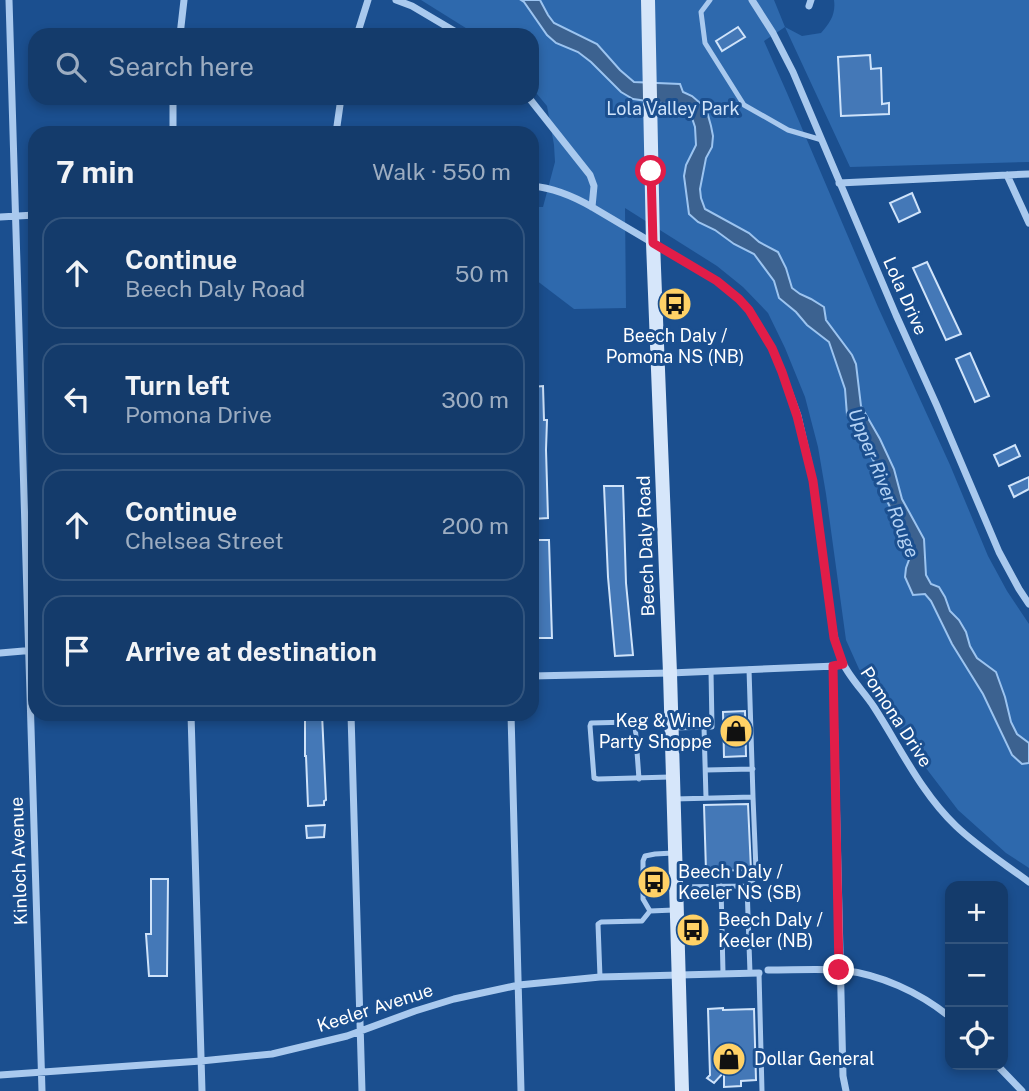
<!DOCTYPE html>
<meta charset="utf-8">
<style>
:root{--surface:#143b6b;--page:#1d4271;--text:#f1f3f6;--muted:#9dadc1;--line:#33557e}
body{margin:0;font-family:"Public Sans",sans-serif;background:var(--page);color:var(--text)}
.controls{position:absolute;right:21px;bottom:21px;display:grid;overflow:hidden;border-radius:14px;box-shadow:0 4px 10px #0003}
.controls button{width:63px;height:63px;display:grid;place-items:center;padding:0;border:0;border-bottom:2px solid var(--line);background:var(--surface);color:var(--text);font:35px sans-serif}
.stop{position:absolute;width:21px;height:21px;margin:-16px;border:5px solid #e11d48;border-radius:50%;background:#fff}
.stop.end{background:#e11d48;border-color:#fff;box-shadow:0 2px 7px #0008}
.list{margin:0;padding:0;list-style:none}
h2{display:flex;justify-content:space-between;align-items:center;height:91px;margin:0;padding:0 28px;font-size:30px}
h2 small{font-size:23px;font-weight:400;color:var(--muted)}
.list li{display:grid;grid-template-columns:46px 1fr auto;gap:21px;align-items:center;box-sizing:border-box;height:112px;margin:0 14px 14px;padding:0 14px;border:2px solid var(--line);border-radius:21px}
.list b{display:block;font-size:26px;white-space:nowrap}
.list p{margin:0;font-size:23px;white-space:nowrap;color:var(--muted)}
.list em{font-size:23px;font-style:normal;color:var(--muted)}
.icon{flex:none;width:38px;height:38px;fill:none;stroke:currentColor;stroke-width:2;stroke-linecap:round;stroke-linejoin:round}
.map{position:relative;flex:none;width:1029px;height:1091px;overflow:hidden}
.search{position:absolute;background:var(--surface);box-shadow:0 4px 10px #0003;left:28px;top:28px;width:511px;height:77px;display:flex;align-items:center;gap:18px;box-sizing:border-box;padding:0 24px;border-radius:21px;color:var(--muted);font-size:26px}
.panel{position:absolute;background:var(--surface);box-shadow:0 4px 10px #0003;left:28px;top:126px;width:511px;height:595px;border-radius:21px}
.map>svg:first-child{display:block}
.green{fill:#2e69ad}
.water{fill:#3c6290;stroke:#9cc4f0;stroke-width:2}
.building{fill:#4478b7;stroke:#cfe3fa;stroke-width:2}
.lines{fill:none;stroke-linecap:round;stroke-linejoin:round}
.lane{stroke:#a9c9ee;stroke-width:5}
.street{stroke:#a9c9ee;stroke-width:7}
.secondary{stroke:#d6e6fa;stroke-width:14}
.route{stroke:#e11d48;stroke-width:9}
.labels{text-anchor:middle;stroke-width:6;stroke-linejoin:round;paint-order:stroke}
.park-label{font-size:18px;fill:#cfe3fa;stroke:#1b4f8f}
.street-label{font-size:18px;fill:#fff;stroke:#1b4f8f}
.poi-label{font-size:18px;fill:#fff;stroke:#1b4f8f;text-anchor:start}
.water-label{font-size:19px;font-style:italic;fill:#b5d3f5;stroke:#1b4f8f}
</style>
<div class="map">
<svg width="1029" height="1091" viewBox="0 0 1029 1091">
<rect width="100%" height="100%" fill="#1b4f8f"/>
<path class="green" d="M421,0H774L785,27L802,36L821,33C830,23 836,14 834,0H1029V162L850,167L785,27L764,41L787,93L878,307L950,465L988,556L1007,591L1029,624V868L1006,853L958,810L916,755L884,705L859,669L846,640L826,494L818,447L805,397L785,348L768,313L743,287L717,266L625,208L626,308L574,309L532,277V207H543L555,162L554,145L547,106L532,88V35H477Z"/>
<path class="water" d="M521,0H540L548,15L554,23L597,44L620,70L634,82L680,84L683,92L692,96L706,108L711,126L713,136L712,147L706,158L700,189L701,198L705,209L749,233L759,242L778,252L786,268L792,288L800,294L811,299L824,307L826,320L852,355L856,364L861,406L880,439L894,469L902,499L924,539L926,575L931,584L939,587L945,597L950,611L959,620L966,632L970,646L977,658L996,672L1005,697L1011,722L1017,734L1029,743V763L1022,764L1012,755L983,694L952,644L931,601L925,594L913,595L905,577L906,568L910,557L900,527L881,489L876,465L847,415L845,389L829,342L807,325L796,312L779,298L774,281L754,254L734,244L715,230L698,222L689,214L684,176L686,165L696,145L695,127L692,118L676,105L633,99L621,92L591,62L578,52L556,43L547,35L524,2Z"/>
<path class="building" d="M738,27L745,37L722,51L716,41Z
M870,55L871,69L881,68L882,104L889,103V114L841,116L838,57Z
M912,193L920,212L899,222L890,203Z
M927,262L961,334L946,340L913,268Z
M970,353L989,396L975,402L956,359Z
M543,386L544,420H547L546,450L548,518L532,519V387Z
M1015,445L1020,456L999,466L994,455Z
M1029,477V489L1014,497L1009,486Z
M604,486H623L626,583L633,655L615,656L608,577Z
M532,540H549L552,638H535V632H533Z
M745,711L746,756L724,757L723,712Z
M305,714H322L326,800L324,801V805L308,806L306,756H305Z
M748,804L751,870L706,871L704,805Z
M325,825L324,837L307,838L306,826Z
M151,879H168L167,976H149L146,934H151Z
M723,1008V1010L754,1009L756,1080L741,1081V1086L724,1087V1072L714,1083L707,1078L710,1075L708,1009Z"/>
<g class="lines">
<path class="lane" d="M710,0L701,12L705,43L744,105L788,130L822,140
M749,669L753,797
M704,727L706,798
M672,728L712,727L711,671
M706,770L753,769
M639,779L635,724L632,722L591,723L590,726L594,778L598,779L670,777
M674,799L753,797L756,870L754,879L747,886L677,887
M673,853L655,854L645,856L643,861V899L650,911L674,910
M721,886L723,973
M747,886L750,973
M759,973L762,1091
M600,977L598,924L601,922L642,921L650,911"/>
<path class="street" d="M9,0L42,1091
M396,0L412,6L461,35
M752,0L773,33L793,72L896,315L937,406L999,552L1019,589L1029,604
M809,6L811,0
M180,35L184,0
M357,35L368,0
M529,98L590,175L594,186L592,207
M173,133V98
M336,133L341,98
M1007,175L1029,223
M839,183L1029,174
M532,186C554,188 573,196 592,207L717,281L739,299L749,310L762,331L772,348L782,372L798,416L813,481L831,616C833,632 836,649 843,663C849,677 865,693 874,707C900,747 921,793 956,826C978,847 1005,864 1029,882
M0,217L35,215
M0,653L35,650
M833,666L843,1076L846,1091
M532,676L670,673L836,666
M191,714L202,1091
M351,714L362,1091
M511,714L521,1091
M768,970C792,970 816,969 840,970C880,974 919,992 950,1017
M997,1065L1022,1091
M0,1075L201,1061L272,1054L347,1036L415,1011L454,999L519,985L600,977L759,973"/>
<path class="secondary" d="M648,0L653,243L670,673L682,1091"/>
</g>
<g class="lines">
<path class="route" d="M651,171L653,243L717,281L739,299L749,310L772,348L782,372L797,416L813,481L831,616L834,638L843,664L833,666L839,970"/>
</g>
<defs>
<symbol id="bus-disc" viewBox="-11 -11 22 22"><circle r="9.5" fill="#ffd166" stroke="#1b4f8f"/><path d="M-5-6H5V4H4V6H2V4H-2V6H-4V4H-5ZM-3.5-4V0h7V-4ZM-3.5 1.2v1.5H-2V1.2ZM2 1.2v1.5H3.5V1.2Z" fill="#111"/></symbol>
<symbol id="shop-disc" viewBox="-11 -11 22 22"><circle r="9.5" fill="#ffd166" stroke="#1b4f8f"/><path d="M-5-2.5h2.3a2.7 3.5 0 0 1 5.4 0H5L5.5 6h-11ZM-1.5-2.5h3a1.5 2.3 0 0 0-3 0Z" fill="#111"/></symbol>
</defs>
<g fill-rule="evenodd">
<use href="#bus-disc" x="656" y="285" width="38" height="38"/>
<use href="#shop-disc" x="717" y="712" width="38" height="38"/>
<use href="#bus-disc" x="635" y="863" width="38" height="38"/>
<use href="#bus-disc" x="674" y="911" width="38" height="38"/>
<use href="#shop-disc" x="710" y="1040" width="38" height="38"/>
</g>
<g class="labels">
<g class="park-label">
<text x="673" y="115">Lola Valley Park</text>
</g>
<g class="street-label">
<text transform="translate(905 296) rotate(66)" y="6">Lola Drive</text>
<text transform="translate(646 546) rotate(-92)" y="6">Beech Daly Road</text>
<text transform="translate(896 717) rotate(57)" y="6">Pomona Drive</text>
<text transform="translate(19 861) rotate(-92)" y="6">Kinloch Avenue</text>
<text transform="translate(375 1008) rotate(-18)" y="6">Keeler Avenue</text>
</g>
<g class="poi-label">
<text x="675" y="342" text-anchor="middle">Beech Daly /<tspan x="675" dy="21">Pomona NS (NB)</tspan></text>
<text x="712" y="727" text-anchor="end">Keg &amp; Wine<tspan x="712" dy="21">Party Shoppe</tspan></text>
<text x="678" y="878">Beech Daly /<tspan x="678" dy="21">Keeler NS (SB)</tspan></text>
<text x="718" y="926">Beech Daly /<tspan x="718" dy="21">Keeler (NB)</tspan></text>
<text x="754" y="1065">Dollar General</text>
</g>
<g class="water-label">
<text transform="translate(884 483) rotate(68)" y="7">Upper River Rouge</text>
</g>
</g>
</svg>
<div class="controls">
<button>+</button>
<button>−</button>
<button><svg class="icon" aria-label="locate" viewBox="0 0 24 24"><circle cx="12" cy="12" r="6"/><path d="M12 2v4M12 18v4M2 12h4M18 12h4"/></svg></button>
</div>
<div class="stop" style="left:651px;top:171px"></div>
<div class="stop end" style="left:839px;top:970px"></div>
<div class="search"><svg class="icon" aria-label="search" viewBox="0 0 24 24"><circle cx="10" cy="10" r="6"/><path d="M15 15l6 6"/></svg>Search here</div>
<section class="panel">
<h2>7 min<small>Walk · 550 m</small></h2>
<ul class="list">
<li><svg class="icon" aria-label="ahead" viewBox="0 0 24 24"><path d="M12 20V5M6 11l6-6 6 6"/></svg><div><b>Continue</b><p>Beech Daly Road</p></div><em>50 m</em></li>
<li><svg class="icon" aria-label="left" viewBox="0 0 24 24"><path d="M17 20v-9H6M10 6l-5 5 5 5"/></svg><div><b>Turn left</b><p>Pomona Drive</p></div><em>300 m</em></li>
<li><svg class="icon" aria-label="ahead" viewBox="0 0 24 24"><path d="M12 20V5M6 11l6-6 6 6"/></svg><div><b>Continue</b><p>Chelsea Street</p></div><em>200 m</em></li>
<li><svg class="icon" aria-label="arrive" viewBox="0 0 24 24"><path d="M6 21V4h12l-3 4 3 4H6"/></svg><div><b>Arrive at destination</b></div></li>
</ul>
</section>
</div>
